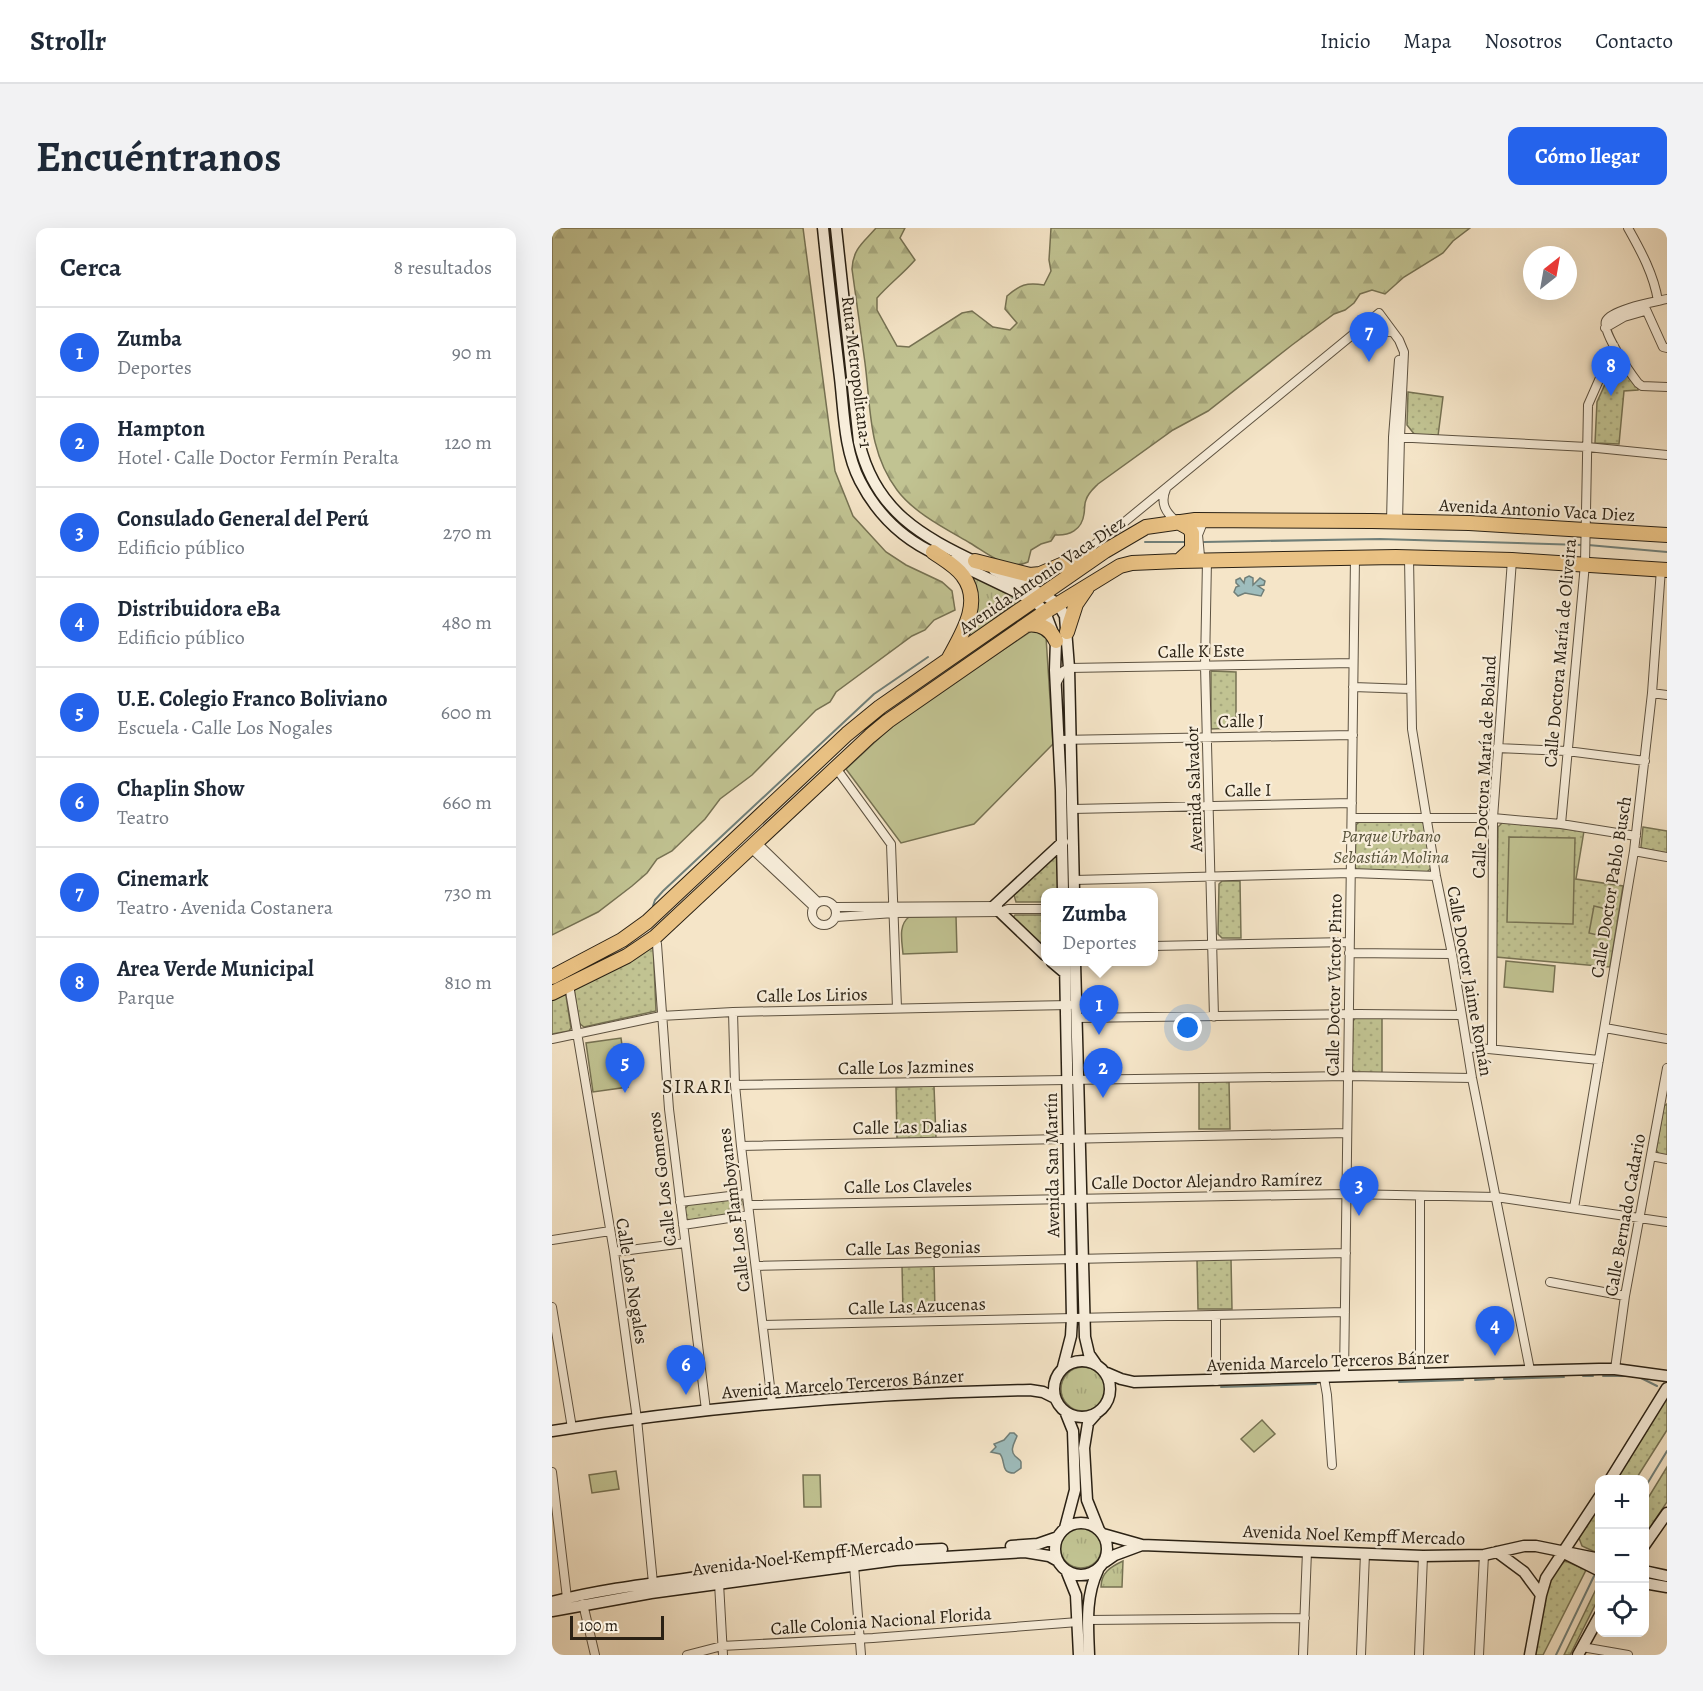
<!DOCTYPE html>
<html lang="es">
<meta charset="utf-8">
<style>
:root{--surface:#fff;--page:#f2f2f3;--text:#1f2937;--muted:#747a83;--line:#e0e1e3;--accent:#2563eb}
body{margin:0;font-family:Alegreya,serif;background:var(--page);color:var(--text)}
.controls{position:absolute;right:18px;bottom:18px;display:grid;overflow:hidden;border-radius:12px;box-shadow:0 6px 24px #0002}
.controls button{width:54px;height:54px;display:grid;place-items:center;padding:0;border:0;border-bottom:2px solid var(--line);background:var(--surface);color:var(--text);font:30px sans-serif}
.compass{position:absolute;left:971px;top:18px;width:54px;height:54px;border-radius:50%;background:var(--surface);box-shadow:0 6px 24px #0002;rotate:31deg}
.scale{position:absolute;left:18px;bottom:15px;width:94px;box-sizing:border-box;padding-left:6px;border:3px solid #2a2114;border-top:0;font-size:16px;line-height:21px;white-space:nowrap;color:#2a2114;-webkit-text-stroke:4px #f8eedb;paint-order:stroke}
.you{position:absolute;left:636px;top:800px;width:21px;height:21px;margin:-15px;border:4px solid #fff;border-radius:50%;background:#1a73e8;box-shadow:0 0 0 9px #1a73e833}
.badge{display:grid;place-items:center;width:39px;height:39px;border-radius:50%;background:var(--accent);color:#fff;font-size:20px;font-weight:700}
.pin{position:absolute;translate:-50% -50px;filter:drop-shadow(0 2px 3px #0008)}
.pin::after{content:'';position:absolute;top:32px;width:21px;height:18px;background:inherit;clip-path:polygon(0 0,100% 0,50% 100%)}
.popup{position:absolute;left:489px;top:660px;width:117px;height:78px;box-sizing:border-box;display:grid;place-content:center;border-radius:12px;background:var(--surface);filter:drop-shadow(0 2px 4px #0005);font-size:20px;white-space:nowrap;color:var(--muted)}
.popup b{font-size:22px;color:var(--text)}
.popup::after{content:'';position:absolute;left:50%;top:100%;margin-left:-12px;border:12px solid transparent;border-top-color:var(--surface)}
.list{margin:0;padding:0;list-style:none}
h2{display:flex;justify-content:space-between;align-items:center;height:78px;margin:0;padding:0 24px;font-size:26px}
h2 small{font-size:20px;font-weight:400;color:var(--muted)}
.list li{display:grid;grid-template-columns:39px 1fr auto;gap:18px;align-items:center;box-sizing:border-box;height:90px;padding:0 24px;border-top:2px solid var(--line)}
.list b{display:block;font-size:22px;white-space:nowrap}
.list p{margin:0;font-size:20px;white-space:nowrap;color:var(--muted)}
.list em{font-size:20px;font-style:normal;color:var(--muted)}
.icon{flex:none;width:33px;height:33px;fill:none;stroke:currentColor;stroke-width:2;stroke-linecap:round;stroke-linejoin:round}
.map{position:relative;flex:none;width:1115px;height:1427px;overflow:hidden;border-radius:12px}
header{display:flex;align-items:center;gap:36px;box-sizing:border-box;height:84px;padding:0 30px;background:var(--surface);border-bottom:2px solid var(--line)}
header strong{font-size:28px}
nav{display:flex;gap:33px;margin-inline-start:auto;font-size:21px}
.intro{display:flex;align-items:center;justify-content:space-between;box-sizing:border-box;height:144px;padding:0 36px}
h1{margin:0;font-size:42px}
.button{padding:15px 27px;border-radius:12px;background:var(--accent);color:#fff;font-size:21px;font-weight:700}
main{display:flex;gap:36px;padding:0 36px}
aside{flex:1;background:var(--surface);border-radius:12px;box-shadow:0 6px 24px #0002}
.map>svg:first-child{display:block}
.grass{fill:url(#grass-tufts);stroke:#767253;stroke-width:1.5}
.forest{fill:url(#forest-firs);stroke:#767253;stroke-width:1.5}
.park{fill:url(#park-dots);stroke:#767253;stroke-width:1.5}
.pitch{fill:#c1c392;stroke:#767253;stroke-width:1.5}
.water{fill:#9ebdbd;stroke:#707f79;stroke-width:1.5}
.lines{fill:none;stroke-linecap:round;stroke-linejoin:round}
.stream{stroke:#707f79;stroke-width:2}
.street-casing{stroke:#5d5241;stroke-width:10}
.secondary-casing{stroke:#2a2114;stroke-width:13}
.highway-casing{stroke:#2a2114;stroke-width:16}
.street{stroke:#f8eedb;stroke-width:8}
.secondary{stroke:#f8eedb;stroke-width:10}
.highway{stroke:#eac284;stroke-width:14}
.labels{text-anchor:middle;stroke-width:4.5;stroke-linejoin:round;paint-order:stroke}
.street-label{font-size:18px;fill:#2a2114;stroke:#f8eedb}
.park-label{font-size:18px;font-style:italic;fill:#57523a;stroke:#f8eedb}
.neighbourhood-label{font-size:20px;letter-spacing:1.5px;fill:#2a2114;stroke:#f8eedb}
</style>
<header>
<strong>Strollr</strong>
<nav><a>Inicio</a><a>Mapa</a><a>Nosotros</a><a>Contacto</a></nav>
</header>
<div class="intro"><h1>Encuéntranos</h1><a class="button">Cómo llegar</a></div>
<main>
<aside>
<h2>Cerca<small>8 resultados</small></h2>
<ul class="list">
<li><span class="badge">1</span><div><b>Zumba</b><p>Deportes</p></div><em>90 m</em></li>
<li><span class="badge">2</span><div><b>Hampton</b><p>Hotel · Calle Doctor Fermín Peralta</p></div><em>120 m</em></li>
<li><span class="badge">3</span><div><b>Consulado General del Perú</b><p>Edificio público</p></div><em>270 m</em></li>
<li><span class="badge">4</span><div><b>Distribuidora eBa</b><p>Edificio público</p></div><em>480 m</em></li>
<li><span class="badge">5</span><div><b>U.E. Colegio Franco Boliviano</b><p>Escuela · Calle Los Nogales</p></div><em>600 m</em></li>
<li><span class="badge">6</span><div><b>Chaplin Show</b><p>Teatro</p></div><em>660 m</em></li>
<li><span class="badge">7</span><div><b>Cinemark</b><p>Teatro · Avenida Costanera</p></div><em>730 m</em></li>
<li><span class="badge">8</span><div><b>Area Verde Municipal</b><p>Parque</p></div><em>810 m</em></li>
</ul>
</aside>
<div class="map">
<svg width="1115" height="1427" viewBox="0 0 1115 1427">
<defs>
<pattern id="grass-tufts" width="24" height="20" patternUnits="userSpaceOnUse" patternTransform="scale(1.5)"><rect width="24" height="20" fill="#c1c392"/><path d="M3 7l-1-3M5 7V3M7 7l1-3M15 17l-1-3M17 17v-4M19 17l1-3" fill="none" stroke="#a6a77d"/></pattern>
<pattern id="forest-firs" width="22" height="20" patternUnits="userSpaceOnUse" patternTransform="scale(1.5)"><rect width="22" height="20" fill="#c1c392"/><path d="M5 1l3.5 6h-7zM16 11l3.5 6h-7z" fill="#a6a77d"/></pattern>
<pattern id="park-dots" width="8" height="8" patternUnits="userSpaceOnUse" patternTransform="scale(1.5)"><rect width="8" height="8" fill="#c1c392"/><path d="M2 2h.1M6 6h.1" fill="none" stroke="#a6a77d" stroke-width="1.8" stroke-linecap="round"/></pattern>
</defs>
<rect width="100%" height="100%" fill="#f5e5c8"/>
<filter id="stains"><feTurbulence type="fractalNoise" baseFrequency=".00333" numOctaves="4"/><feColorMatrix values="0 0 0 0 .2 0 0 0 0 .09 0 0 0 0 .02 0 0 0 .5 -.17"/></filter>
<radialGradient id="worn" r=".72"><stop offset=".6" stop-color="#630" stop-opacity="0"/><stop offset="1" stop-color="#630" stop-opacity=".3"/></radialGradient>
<path class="grass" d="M413,344L471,370L469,376L458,379L408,417L424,383Z
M509 1161a22 22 0 1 1 44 0a22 22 0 1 1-44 0Z
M508 1319a21 21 0 1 1 42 0a21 21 0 1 1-42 0Z
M571,1333L570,1359H549C549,1345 558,1339 571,1333Z"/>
<path class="forest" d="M0,0H251L283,243L301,288L334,324L354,337L390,354L400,363L403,382L382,392L373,402L360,408L284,464L278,474L264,482L200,547L168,571L153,591L120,623L105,631L95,645L80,658L46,684L0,707Z
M324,0H353L348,10L363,32C351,46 337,56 325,70V82L345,118L357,119L410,85L420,83L441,99L458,102L465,95L453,81L455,68C468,57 474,54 492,57L499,43L497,32L499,0H918L901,13L891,25L852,49L833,66L820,62L808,66L802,75L793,82L782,86L740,117L656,183L621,202L546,256C541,261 536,265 534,272C532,276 533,281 532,286C530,302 517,308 503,307L499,313L489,316L479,322L476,334C456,344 435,325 418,315C394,301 362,285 345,262C316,223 319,181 313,135C309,104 304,72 300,41C301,20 312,14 324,0Z"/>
<path class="park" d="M1070,131L1086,158V162L1072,163L1067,216L1043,215L1045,174L1064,132Z
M856,164L891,169L886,208L863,207L855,197Z
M659,443L684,444V500L659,501Z
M808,593H869L872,596L879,640L874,645L805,642L803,639L804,597Z
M951,594L1032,603L1024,651L1071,658L1058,739L944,729L946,599Z
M1091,599L1115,603V625L1091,621L1089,619Z
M507,622V664H493V674H464L462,667Z
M670,653H688L689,710H670L666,706L667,656Z
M463,687H493V722L459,692Z
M101,715L104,783L32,799L27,795L22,760Z
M11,765L14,768L19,800L17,803L0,806V770Z
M804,789L830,790V846L805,845L800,842L801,793Z
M647,853H677L678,901H647Z
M382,858L384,910L345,911L344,859Z
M1115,876V928L1108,927L1104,922L1112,878Z
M186,970L190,973L189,985L140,992L132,991L131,983L138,975Z
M645,1031H679L680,1081H646Z
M382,1036L383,1085L351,1086L350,1037Z
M1115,1164V1202L1084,1251L1062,1252Z
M1115,1239V1274L1093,1307V1275Z
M1047,1275V1316L1043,1324L1030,1318L1027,1310Z
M1010,1333L1016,1334L1034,1342L991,1427H982L995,1358Z
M1047,1355V1369L1018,1427H1012Z"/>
<path class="pitch" d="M486,401L494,409L501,516L422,596L349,615L294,541L339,499L362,481L481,402Z
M957,609L1023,610L1021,696L955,694Z
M1042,678L1059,682L1054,709L1037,705Z
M404,688L405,724L351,726C350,713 346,697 357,689Z
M954,733L1003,738L1001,764L952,759Z
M69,810L76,859L41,864L34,815Z
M710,1192L723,1206L702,1224L689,1211Z
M64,1243L67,1261L40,1265L37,1247Z
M251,1247H268L269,1279H252Z"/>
<path class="water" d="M697,348L701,350V357L708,350L713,353L712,357L706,358L712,362L709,368L693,365L686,368L682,364L684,359L687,358L684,355V352L688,350L692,355L693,350Z
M458,1205H462L465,1208C463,1214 457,1222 463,1228C465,1230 468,1231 469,1234V1240L462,1245C448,1245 454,1233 448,1226L439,1224L444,1219L442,1216L452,1212Z"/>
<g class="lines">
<path class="stream" d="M593,314H634
M652,314L828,311L1030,317
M1036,317L1115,324
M425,395L461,370
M101,678L103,672L111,663L322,466L376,429
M1031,1148H1041
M1051,1148H1078
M1087,1149L1105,1158
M952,1151L1012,1149
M923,1152L942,1151
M847,1154L911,1152
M669,1159L764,1156
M1092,1261L1115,1223
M1004,1427L1042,1348"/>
<defs>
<path id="street" d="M1076,0C1089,23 1102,47 1106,73
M1115,71C1102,74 1060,81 1054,93C1049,103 1079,146 1086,155L1090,158L1115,159
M1092,77L1111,119L1115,120
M814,97L828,96L837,104
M1053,100L1072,89L1093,83
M841,209L1035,219L1115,227
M614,261C608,275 613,284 625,294
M839,294L841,209L847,132
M650,297L646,307L648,328L638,329L644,322L643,304L639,298Z
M528,327L564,301L827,85L847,112L852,124L848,209L846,294
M857,330L860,501L884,648L900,726L920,850L978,1142
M655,332L653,438L662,789
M505,454L511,443L517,440L801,435
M801,459L859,461
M1100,465L1115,467
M506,512L801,507
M945,520L1015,523L1093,533
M284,540L339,616L345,780
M520,581L800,575
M800,590H941L1009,596L1084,608
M1009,596L1033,336L1036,177L1062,118
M204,614L266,674
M199,620L261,678
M1082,623L1115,629
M522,652L799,645L884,648
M260 685a12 12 0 1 1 24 0a12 12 0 1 1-24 0Z
M284,679L446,678
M284,689L342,685L448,684L456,681H493
M105,716L117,881L154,1182
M601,718L797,714
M797,725L900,726
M17,757L62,1024L85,1191L101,1355
M181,784L183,857L189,918L220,1175
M524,790L807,786L909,787
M1053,800L1115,811
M0,811L109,788L181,784L518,777
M916,819L1047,832
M940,820L941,590L960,332
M183,857L796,848L920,850
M189,918L795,905
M1099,928L1115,931
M128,974L194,966
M196,977L794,966L944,969L1115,994
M1022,980L1082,623L1100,465L1109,341
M131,997L197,987
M0,1012L58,1003
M62,1024L133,1015
M204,1038L794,1025
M998,1054L1073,1068
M0,1079L20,1200
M211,1097L793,1084
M1063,1141L1073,1068L1115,840
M868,1146V968
M792,1149L803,330
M772,1150L775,1167L780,1237
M664,1153V1087
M0,1244L15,1370
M302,1337L309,1427
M167,1355L171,1427
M31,1376L43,1427
M536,1392L753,1390
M1030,1419L1076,1427
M135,1427L170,1418L321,1410L526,1394
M751,1427L755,1323
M809,1427L813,1325
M867,1427L871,1328
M927,1427L932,1327"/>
<path id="secondary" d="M271,0C276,50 282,100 288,150C292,184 292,222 308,253C325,286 352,312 386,327
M284,0L307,214C323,283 369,308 428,336
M400,333L483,373L493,384L504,413L503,442L509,562L511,664
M442,342L492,367L506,376L513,388L517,440L522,664
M442,678L511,614
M448,684L493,727
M500,734L513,745
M523,734L533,1109L537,1126L544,1136
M502 1161a28 28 0 1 1 56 0a28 28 0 1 1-56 0Z
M511,1139L519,1108L520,1090L513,734
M555,1145L569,1151L582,1154L1047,1141H1063L1115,1148
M544,1186L536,1195L532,1220L535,1272L547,1302
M0,1203C158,1178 317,1165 478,1162L491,1164L503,1170
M1058,1252L1115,1160
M503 1321a26 26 0 1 1 52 0a26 26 0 1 1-52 0Z
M513,1300L523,1262L521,1203L513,1183
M551,1306L590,1317L871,1328L932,1327L972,1318H984L1048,1331
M459,1318L486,1316L506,1309
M1092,1318L1115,1285
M945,1324L972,1344L989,1367
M1014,1326L1048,1343
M553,1334L563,1327L590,1317
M514,1342L524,1367L527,1427
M1092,1343L1115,1348
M1092,1355L1115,1359
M0,1374C54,1360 112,1354 167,1346C241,1336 315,1324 390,1321
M0,1383L99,1365L344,1332L473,1324L497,1328L506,1333
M537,1427C536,1398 533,1369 546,1342
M978,1427L989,1367L994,1350L1048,1268
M1026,1427L1048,1387"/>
<path id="highway" d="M626,294L637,300L640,305V321L627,333
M381,324C391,331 404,338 411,348C431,374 410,406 397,430
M423,333L478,347L488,346L516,334L542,327
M474,397C488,395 498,400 504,413
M515,404L524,376L535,360
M0,749L70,712L95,694L295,506L328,479L553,323L594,299L643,292L820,293L917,295L1115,307
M0,765L75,728L103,709L318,508L336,493L493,384L568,338L580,335L627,333L844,329L960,332L1115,342"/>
</defs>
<use href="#street" class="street-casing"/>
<use href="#secondary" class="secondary-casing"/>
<use href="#highway" class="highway-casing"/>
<use href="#street" class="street"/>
<use href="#secondary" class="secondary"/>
<use href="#highway" class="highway"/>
</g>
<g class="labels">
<g class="street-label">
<text transform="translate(305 144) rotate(83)" y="6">Ruta Metropolitana 1</text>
<text transform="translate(985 282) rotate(3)" y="6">Avenida Antonio Vaca Diez</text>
<text transform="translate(490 347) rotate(-34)" y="6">Avenida Antonio Vaca Diez</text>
<text transform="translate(649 423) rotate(-1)" y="6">Calle K Este</text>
<text transform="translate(1008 425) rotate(-85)" y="6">Calle Doctora María de Oliveira</text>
<text transform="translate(689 493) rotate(-1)" y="6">Calle J</text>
<text transform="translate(932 539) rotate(-87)" y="6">Calle Doctora María de Boland</text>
<text transform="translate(642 561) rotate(-92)" y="6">Avenida Salvador</text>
<text transform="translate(696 562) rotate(-1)" y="6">Calle I</text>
<text transform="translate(1059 659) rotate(-81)" y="6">Calle Doctor Pablo Busch</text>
<text transform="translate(918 753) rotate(80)" y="6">Calle Doctor Jaime Román</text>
<text transform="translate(782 757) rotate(-89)" y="6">Calle Doctor Víctor Pinto</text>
<text transform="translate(260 767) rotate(-1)" y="6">Calle Los Lirios</text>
<text transform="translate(354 839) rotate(-1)" y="6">Calle Los Jazmines</text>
<text transform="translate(358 899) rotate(-1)" y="6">Calle Las Dalias</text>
<text transform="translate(500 937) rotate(-91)" y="6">Avenida San Martín</text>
<text transform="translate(110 951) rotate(-97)" y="6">Calle Los Gomeros</text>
<text transform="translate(655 953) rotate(-1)" y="6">Calle Doctor Alejandro Ramírez</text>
<text transform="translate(356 958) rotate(-1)" y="6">Calle Los Claveles</text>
<text transform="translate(182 982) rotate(-97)" y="6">Calle Los Flamboyanes</text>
<text transform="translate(1073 987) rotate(-80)" y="6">Calle Bernado Cadario</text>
<text transform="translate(361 1020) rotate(-1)" y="6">Calle Las Begonias</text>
<text transform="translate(80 1053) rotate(81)" y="6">Calle Los Nogales</text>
<text transform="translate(365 1078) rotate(-2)" y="6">Calle Las Azucenas</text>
<text transform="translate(776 1133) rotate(-2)" y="6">Avenida Marcelo Terceros Bánzer</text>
<text transform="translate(291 1156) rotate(-4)" y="6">Avenida Marcelo Terceros Bánzer</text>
<text transform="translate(802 1307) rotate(2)" y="6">Avenida Noel Kempff Mercado</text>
<text transform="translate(251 1328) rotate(-7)" y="6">Avenida Noel Kempff Mercado</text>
<text transform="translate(329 1393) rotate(-4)" y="6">Calle Colonia Nacional Florida</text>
</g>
<g class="park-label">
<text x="839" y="614">Parque Urbano<tspan x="839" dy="21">Sebastián Molina</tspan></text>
</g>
<g class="neighbourhood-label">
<text x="145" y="865">SIRARI</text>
</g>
</g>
<rect width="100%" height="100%" filter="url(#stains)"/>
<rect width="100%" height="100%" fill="url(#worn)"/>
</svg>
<div class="controls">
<button>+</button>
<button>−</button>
<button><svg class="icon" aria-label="locate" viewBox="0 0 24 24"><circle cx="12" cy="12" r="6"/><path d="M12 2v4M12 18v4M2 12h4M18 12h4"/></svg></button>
</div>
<svg class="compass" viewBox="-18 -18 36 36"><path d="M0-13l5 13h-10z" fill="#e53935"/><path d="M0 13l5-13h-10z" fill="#747a83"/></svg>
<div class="scale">100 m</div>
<div class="you"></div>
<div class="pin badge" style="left:547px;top:807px">1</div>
<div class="popup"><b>Zumba</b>Deportes</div>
<div class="pin badge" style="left:551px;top:870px">2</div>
<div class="pin badge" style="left:807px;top:988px">3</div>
<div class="pin badge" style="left:943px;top:1128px">4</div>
<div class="pin badge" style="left:73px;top:865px">5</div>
<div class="pin badge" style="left:134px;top:1167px">6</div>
<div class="pin badge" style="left:817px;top:134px">7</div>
<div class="pin badge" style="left:1059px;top:168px">8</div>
</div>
</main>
